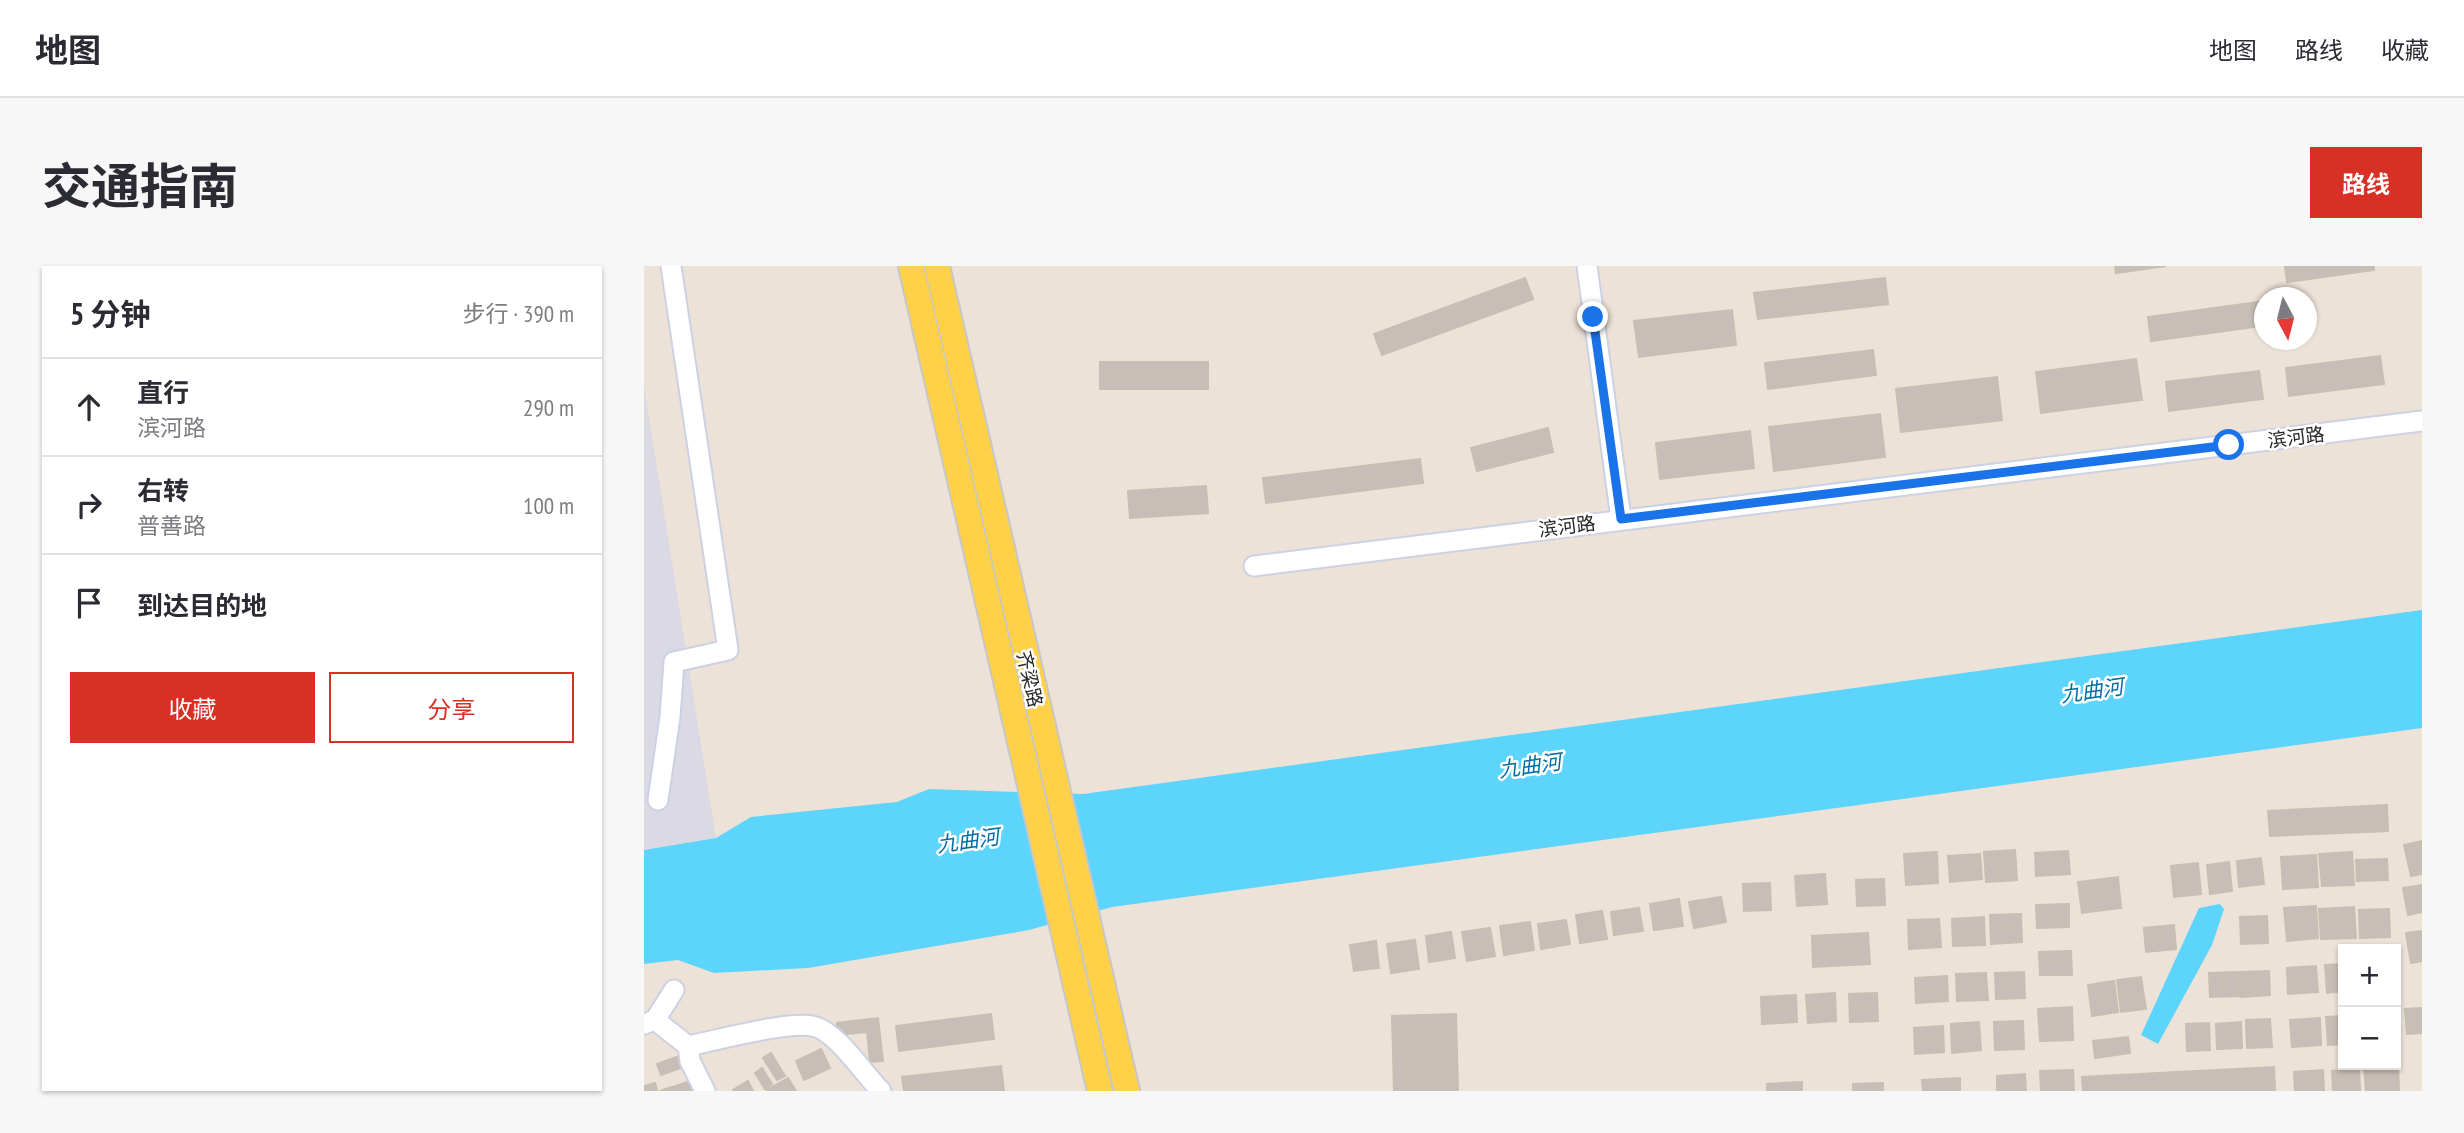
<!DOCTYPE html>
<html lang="zh">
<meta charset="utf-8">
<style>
:root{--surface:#fff;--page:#f7f7f7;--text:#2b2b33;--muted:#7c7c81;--line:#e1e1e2;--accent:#d93025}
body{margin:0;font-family:"PT Sans Narrow","Noto Sans SC",sans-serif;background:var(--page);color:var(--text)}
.controls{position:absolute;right:21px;bottom:21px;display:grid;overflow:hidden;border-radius:0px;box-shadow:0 2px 5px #0004}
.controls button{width:63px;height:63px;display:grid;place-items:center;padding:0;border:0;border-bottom:2px solid var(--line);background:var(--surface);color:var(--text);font:35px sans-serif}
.compass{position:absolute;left:1610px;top:21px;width:63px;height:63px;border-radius:50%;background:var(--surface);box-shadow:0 2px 5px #0004;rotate:173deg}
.stop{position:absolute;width:21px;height:21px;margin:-16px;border:5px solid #1a73e8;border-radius:50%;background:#fff}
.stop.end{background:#1a73e8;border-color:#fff;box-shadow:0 2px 7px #0008}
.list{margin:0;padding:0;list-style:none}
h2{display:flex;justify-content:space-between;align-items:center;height:91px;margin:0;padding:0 28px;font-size:30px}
h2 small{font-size:23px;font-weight:400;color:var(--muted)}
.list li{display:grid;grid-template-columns:46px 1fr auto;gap:21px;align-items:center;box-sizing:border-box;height:98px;padding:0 28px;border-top:2px solid var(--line)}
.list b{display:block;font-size:26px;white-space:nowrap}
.list p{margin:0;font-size:23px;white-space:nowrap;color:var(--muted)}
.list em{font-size:23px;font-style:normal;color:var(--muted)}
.actions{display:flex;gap:14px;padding:21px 28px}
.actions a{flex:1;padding:16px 0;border:2px solid var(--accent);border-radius:0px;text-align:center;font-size:24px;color:var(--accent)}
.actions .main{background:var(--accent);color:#fff}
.icon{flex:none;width:38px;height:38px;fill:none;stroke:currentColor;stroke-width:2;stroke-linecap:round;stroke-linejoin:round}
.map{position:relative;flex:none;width:1778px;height:825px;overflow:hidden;border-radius:0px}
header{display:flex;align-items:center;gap:42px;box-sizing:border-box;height:98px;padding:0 35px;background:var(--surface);border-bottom:2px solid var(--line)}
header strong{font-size:33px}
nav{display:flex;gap:38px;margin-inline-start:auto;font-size:24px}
.intro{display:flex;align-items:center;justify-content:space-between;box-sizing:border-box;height:168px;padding:0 42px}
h1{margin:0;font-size:49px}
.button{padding:18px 32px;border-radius:0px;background:var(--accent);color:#fff;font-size:24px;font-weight:700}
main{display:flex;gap:42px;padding:0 42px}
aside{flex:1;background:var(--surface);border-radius:0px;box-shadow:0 2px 5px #0004}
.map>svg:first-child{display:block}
.industrial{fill:#dbd9e3}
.water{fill:#5cd4fb}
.building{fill:#c7bfb7;stroke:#c7bfb1;stroke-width:2}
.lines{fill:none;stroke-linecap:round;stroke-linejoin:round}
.minor-casing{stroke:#ccd1e3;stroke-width:23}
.major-casing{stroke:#c7c7c7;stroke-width:28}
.minor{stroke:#fff;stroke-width:19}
.major{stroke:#ffd149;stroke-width:24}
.route{stroke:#1a73e8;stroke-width:9}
.labels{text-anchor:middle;stroke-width:5;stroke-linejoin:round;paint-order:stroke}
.street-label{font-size:19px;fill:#272727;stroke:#fff}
.water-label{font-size:21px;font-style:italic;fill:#006da3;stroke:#fff}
</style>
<header>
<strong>地图</strong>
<nav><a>地图</a><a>路线</a><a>收藏</a></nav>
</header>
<div class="intro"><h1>交通指南</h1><a class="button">路线</a></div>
<main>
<aside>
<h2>5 分钟<small>步行 · 390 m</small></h2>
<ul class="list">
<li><svg class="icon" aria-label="ahead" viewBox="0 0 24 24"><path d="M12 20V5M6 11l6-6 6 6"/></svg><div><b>直行</b><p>滨河路</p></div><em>290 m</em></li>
<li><svg class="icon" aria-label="right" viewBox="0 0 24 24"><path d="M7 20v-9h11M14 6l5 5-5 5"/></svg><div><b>右转</b><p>普善路</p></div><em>100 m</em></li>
<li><svg class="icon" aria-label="arrive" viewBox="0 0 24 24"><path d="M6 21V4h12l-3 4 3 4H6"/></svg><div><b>到达目的地</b></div></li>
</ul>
<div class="actions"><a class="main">收藏</a><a>分享</a></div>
</aside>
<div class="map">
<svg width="1778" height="825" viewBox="0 0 1778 825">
<rect width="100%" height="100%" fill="#ece2d7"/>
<path class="industrial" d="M0,120L72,572L0,584Z"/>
<path class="water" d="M1778,344V462L468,641L385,664L164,702L70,707L34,694L0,698V584L72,572L107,551L253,536L285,523L439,528Z
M1576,638L1580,643L1568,679L1514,778L1497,769L1555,642Z"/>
<path class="building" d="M1471,0H1522L1472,7Z
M1641,0H1730V4L1643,16Z
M881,12L889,33L738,89L730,68Z
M1241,12L1244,38L1114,53L1110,27Z
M1615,36L1618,60L1507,75L1504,51Z
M1088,44L1092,79L995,91L990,55Z
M1229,84L1232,109L1124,123L1121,97Z
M1736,90L1740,118L1645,130L1642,102Z
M1492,93L1498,134L1397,147L1392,106Z
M456,96H564V123H456Z
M1615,105L1619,133L1525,145L1522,116Z
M1353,111L1358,154L1257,166L1252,123Z
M1236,148L1241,191L1130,205L1125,161Z
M904,162L909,186L833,205L827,182Z
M1106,165L1110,202L1016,213L1012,177Z
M776,193L779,217L622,237L619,212Z
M562,220L564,247L486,252L484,225Z
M1743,539L1744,565L1626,570L1624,545Z
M1778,575V608L1767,610L1760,579Z
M1371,584L1373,614L1342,616L1340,586Z
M1424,585L1426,608L1392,610L1391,587Z
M1293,586L1294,617L1262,619L1260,588Z
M1708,586L1710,619L1678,620L1675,588Z
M1336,588L1338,613L1306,616L1304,590Z
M1672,589L1674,621L1639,623L1637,591Z
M1617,592L1620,618L1595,621L1593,595Z
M1743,593L1744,614L1713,615L1712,594Z
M1585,596L1588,625L1566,628L1563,599Z
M1554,597L1557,628L1530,631L1527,600Z
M1181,608L1183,638L1153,640L1151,610Z
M1474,611L1477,642L1438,647L1434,616Z
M1240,613L1241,639L1213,640L1212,614Z
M1126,617L1127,644L1100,645L1099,618Z
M1778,619V646L1764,649L1759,622Z
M1077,631L1082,656L1050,662L1045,636Z
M1035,633L1039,660L1010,664L1006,638Z
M1425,638V661L1393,662L1392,639Z
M1672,640L1674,672L1643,675L1640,642Z
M1710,641L1712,672L1677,673L1675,643Z
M995,642L999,665L970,669L967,646Z
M1745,643L1746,671L1716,672L1715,644Z
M958,645L963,673L936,677L932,649Z
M1377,648L1378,676L1347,678L1346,649Z
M1623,650L1624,677L1597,678L1596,651Z
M1340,651L1341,679L1309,680L1308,653Z
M1295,653L1297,681L1265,683L1264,654Z
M922,654L926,678L897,683L894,658Z
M886,656L890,684L860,689L856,660Z
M1530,659L1532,683L1502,686L1500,662Z
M846,662L851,690L823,695L818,666Z
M1778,665V695L1767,697L1762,667Z
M807,666L811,692L785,696L782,670Z
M1224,667L1226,698L1169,701L1168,670Z
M771,674L775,703L747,707L743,678Z
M732,675L735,702L710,705L706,679Z
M1427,685L1428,709H1396L1395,686Z
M1699,698V725L1683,727L1681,699Z
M1672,700L1674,726L1644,728L1643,702Z
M1625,705L1626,729L1597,731L1596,706Z
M1380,706L1381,732L1352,733L1351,707Z
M1594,706L1595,730L1566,731L1565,707Z
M1342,707L1344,734L1313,735L1312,708Z
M1303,710L1304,735L1272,737L1271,712Z
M1497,711L1502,743L1477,746L1473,714Z
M1470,715L1474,746L1448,750L1444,719Z
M1191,727L1192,755L1164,757L1162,729Z
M1233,727L1234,755L1206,756L1205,728Z
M1152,729L1153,756L1118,758L1117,731Z
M1428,741L1429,774L1396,775L1394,743Z
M1778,742V767L1763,768L1761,743Z
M347,748L350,773L255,785L252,760Z
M812,748L814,825H750L748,750Z
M1699,750V778L1684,779L1682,751Z
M234,752L239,795L226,796L223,766L194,769L193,757Z
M1676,752L1677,779L1648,781L1646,754Z
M1626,753L1628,781L1603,782L1602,754Z
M1379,755L1380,783L1351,784L1350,756Z
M1335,756L1337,784L1308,787L1307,758Z
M1597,756L1598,782L1573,783L1572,758Z
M1565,757L1566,784L1543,785L1542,758Z
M1299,760L1300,786L1271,788L1270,762Z
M1484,771L1486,787L1451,792L1449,775Z
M177,783L186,802L160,814L152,795Z
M127,787L141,810L133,814L119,792Z
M38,789L42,800L17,809L13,798Z
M1754,797L1755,824L1722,825L1720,800Z
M357,800L360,825H260L258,811Z
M1630,801L1631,825H1439L1438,811Z
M118,802L128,818L121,823L111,807Z
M1715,803L1716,825H1689L1688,805Z
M1429,804L1430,825H1397L1396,805Z
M1679,804L1680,825H1651L1650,806Z
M1381,808L1382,825H1353V810Z
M144,812L152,825H124L123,824Z
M1316,812V825H1279L1278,814Z
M47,815L50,825H16Z
M104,815L109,825H90L89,824Z
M1158,816V825H1123V818Z
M11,817L13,824L0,825V820Z
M1239,817V825H1209V818Z"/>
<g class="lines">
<defs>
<path id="minor" d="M943,0L977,253
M610,300L1778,155
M14,534L26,451L30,396L84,384L27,0
M11,754L44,780
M0,758L11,754L30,724
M61,825L46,795L44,780C71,775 149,753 172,761C194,768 220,808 237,825"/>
<path id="major" d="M267,0L456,825
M293,0L483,825"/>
</defs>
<use href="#minor" class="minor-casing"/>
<use href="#major" class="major-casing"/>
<use href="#minor" class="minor"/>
<use href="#major" class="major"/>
</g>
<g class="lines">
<path class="route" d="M949,51L977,253L1585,179"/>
</g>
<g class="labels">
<g class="street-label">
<text transform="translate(1652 171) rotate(-7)" y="7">滨河路</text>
<text transform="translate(923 260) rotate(-7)" y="7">滨河路</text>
<text transform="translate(386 413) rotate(77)" y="7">齐梁路</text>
</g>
<g class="water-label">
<text transform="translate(1448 425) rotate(-8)" y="7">九曲河</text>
<text transform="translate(886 500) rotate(-8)" y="7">九曲河</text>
<text transform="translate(324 575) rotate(-8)" y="7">九曲河</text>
</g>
</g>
</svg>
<div class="controls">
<button>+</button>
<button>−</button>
</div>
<svg class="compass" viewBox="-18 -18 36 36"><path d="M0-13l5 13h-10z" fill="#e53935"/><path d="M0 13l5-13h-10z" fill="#7c7c81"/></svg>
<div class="stop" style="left:1585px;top:179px"></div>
<div class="stop end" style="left:949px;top:51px"></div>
</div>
</main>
